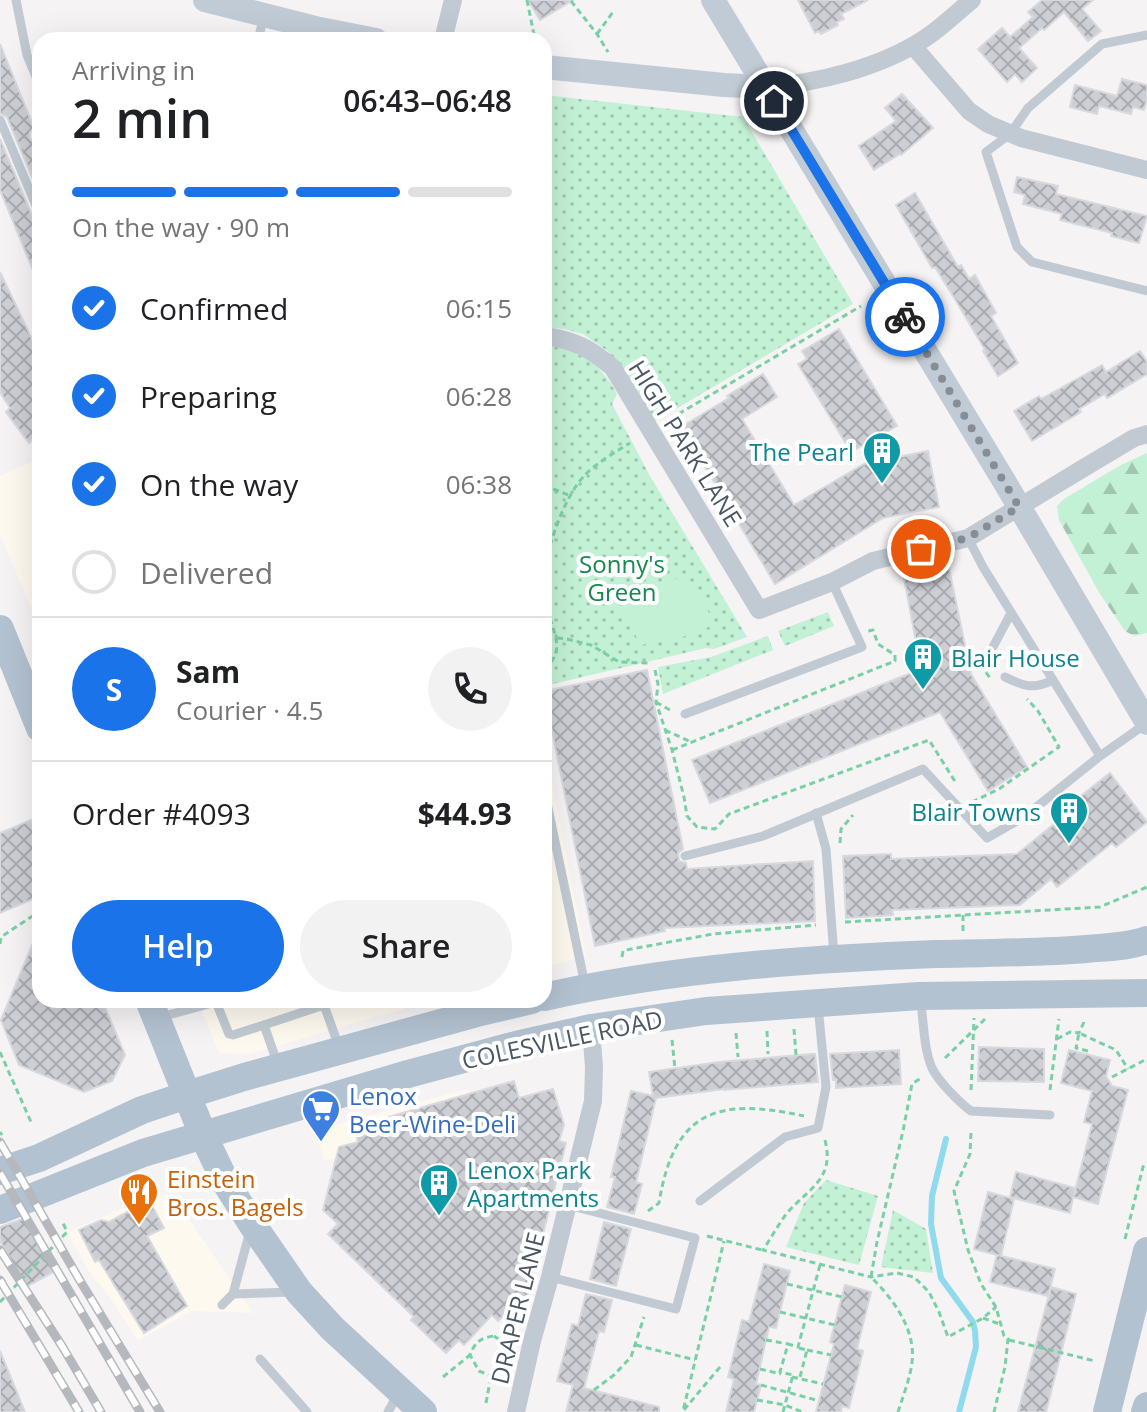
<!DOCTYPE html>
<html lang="en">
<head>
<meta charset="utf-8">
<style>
  :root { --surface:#fff; --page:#f2f2f2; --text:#202124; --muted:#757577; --line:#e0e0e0; --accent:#1a73e8 }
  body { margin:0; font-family:"Open Sans",sans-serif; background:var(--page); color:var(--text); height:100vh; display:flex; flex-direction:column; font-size:30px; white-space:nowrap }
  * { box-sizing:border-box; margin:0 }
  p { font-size:26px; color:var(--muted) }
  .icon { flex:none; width:44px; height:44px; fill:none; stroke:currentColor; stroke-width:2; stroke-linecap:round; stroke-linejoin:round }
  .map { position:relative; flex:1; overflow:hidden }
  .drawer { position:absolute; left:32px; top:32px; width:520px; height:976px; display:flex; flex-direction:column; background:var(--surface); border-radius:24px; box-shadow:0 8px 32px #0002 }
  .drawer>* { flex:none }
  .pin { position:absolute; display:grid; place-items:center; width:68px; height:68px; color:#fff; margin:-34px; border:4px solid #fff; border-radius:50%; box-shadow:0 2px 8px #0007 }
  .courier { position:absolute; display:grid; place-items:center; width:80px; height:80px; margin:-40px; border:6px solid #1a73e8; border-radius:50%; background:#fff; color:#222; box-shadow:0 2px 10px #0007 }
  .summary em { font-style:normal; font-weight:600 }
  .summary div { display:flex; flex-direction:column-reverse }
  .summary { display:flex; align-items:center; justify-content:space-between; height:136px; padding:0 40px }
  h1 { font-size:52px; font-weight:600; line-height:60px }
  .bar { display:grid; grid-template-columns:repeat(4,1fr); gap:12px 8px; align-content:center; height:96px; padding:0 40px }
  .bar i { height:10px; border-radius:6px; background:var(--line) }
  .bar .selected { background:var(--accent) }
  .bar p { grid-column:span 4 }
  .line { display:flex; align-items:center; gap:20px; padding:0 40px; border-top:2px solid var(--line) }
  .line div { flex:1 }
  .round { display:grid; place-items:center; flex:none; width:84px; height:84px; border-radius:42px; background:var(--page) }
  ol { padding:0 40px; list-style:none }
  li { display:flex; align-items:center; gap:24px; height:88px }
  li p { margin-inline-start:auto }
  li .icon { padding:8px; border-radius:50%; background:var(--accent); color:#fff; stroke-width:4 }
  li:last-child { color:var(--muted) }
  li i { width:44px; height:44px; border:4px solid var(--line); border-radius:50% }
  .action { display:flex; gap:16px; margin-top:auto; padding:16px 40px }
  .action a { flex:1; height:92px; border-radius:48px; background:var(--accent); color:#fff; font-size:32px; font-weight:600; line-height:92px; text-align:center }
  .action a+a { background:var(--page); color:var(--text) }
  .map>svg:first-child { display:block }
</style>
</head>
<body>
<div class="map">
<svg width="1147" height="1412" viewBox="0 0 1147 1412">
  <defs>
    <pattern id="grass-dots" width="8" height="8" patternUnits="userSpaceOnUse" patternTransform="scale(2)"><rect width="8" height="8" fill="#c3f1d5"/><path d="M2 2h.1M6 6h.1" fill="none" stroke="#a0c6b0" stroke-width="1.8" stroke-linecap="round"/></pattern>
    <pattern id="forest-firs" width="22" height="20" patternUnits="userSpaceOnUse" patternTransform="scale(2)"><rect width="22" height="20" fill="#c3f1d5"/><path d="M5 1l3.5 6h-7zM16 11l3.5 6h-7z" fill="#a0c6b0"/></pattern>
    <pattern id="building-cross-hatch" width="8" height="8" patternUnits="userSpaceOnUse" patternTransform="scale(2)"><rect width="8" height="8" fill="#cdcfd5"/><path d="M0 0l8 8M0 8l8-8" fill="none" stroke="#a8abb0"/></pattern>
  </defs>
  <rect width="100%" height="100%" fill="#f5f3f3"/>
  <g fill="#fdf9ef">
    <polygon points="40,458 40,629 0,535 0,476"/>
    <polygon points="544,741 586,956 544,968"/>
    <polygon points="197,1000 434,1000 250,1054 219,1053"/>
    <polygon points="468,1089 475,1117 324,1161 315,1130"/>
    <polygon points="156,1194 176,1196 180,1206 253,1313 191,1311 138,1341 111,1299 88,1270 67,1232"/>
  </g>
  <g fill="url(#grass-dots)">
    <polygon points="544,95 743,117 853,304 654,422 609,352 583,334 565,329 544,327"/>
    <path d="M544,345C580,348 600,363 617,394L612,404L650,476L747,637L714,649L706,648L544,686Z"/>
    <polygon points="828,612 834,626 785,646 778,631"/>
    <polygon points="768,636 773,650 663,694 658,667 711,657"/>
    <polygon points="826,1180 878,1196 859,1265 786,1247 804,1203"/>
    <polygon points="893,1210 926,1229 933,1273 881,1267"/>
  </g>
  <polygon fill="url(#forest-firs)" points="1147,453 1147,633 1134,636 1125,631 1100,594 1059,520 1057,506 1064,499 1119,466"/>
  <polygon fill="#c3f1d5" points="685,574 716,624 686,636 641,645 620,607"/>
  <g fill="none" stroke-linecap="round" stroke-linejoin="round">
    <polyline stroke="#90daee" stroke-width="6" points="946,1139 932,1196 931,1224 941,1278 973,1322 975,1331 976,1347 959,1412"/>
  </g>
  <g fill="url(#building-cross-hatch)" stroke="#d7d9de" stroke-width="2">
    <polygon points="528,0 573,0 540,20"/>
    <polygon points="798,0 868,0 841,14 844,19 837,22 838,25 821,34 818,31 815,33"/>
    <polygon points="1042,0 1093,0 1082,9 1101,31 1088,41 1064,12 1044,30 1042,28 1019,48 1037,68 1022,82 1015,74 1007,82 978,49 1002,28 1010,37 1033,17 1028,12"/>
    <polygon points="0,44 34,128 30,132 30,138 34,142 40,142 40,196 7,117 0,113"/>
    <polygon points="1122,79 1147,85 1147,99 1144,110 1133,107 1131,114 1099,106 1097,114 1070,107 1075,85 1117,96"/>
    <polygon points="902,94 933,128 901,155 900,154 874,170 859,146 896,121 885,108"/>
    <polygon points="0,139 33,218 40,222 40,287 0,190"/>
    <polygon points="1017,177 1058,186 1056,194 1147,216 1139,243 1111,236 1112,233 1060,220 1062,214 1023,204 1025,195 1014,192"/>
    <polygon points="915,193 958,267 961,265 969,279 975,275 996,313 991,316 1018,363 998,376 983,351 985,350 956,301 935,267 932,268 896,205"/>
    <polygon points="0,272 40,356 40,434 29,443 6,412 10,408 0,392"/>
    <polygon points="839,329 897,426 851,452 798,364 807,359 802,351"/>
    <polygon points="1140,351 1147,362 1147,374 1107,398 1105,394 1079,409 1081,412 1032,441 1014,411 1039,396 1041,399 1102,365 1106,372"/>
    <polygon points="763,374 777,397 742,419 794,505 864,464 928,451 939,507 883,518 775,584 681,427 729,398 727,396"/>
    <polygon points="949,568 971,674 1027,767 988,791 940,712 710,803 692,760 921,669 904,578"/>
    <polygon points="647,670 683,849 678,853 679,861 686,863 687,869 813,861 815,921 664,928 665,931 595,946 544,691"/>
    <polygon points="1110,773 1147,822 1116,847 1112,843 1057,887 1051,879 1020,905 892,910 893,915 846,918 843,856 891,854 891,859 1017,854 1080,803 1077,799"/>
    <polygon points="31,820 40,844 40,896 0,913 0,833"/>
    <polygon points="40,926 40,1000 102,1000 125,1055 112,1081 84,1092 19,1065 1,1020"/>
    <polygon points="979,1047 1044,1049 1044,1082 978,1081"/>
    <polygon points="899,1050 901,1084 836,1088 836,1080 833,1080 830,1054"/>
    <polygon points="1069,1050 1110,1060 1106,1076 1112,1086 1128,1090 1098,1204 1073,1197 1070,1213 1010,1197 1016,1172 1075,1188 1074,1195 1092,1124 1084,1122 1092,1091 1061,1083"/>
    <polygon points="812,1054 815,1054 818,1082 724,1090 724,1089 656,1098 636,1182 642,1184 634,1214 607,1207 615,1177 611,1177 631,1091 653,1096 649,1072 719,1062"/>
    <polygon points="514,1081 519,1098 553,1089 564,1125 559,1141 566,1143 521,1321 503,1316 498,1321 492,1315 464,1345 459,1340 446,1353 411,1320 414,1317 328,1234 338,1224 323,1210 339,1147 358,1142 354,1127"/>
    <polygon points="988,1192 1014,1199 1001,1256 974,1249"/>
    <polygon points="149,1200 164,1228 147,1236 187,1306 144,1333 99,1260 95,1262 79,1230 101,1220 109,1222"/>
    <polygon points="25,1218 55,1271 26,1287 0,1241 0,1227"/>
    <polygon points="604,1222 631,1229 616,1286 590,1279"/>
    <polygon points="997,1255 1055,1269 1048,1296 990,1282"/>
    <polygon points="764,1264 790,1271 776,1328 769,1327 756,1384 761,1385 754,1412 726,1412 734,1379 728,1377 742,1320 749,1322"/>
    <polygon points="845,1285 871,1292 857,1349 863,1351 849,1408 842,1406 841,1412 816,1412 834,1344 830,1342"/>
    <polygon points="1051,1287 1076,1294 1046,1412 1018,1412"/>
    <polygon points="586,1294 612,1300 604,1332 599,1331 584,1388 659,1407 659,1412 566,1412 573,1385 557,1381 572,1324 578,1326"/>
    <polygon points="0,1351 25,1412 0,1412"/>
  </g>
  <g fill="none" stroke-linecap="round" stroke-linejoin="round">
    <g stroke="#7ad0a6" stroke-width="3" stroke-dasharray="6 4" stroke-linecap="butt">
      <polyline points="527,0 535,40"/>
      <polyline points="571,1 597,34 608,52"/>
      <polyline points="597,34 613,12"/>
      <polyline points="670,419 861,306"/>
      <polyline points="544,485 571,496"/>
      <polyline points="557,638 567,639 591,645 619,662 648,663"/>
      <polyline points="981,654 981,666 991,679"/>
      <path d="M544,669C566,651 554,636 549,613C545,601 544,583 545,570C548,543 566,494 585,475C594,465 618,450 630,443"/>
      <polyline points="655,670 658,684 656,702 672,750 684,797 687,816 697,827 715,829 729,814 929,740 956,783"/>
      <polyline points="656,702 670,710"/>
      <polyline points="665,730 691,742"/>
      <polyline points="672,750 895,661 895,655 878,644 873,630 868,631"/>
      <polyline points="972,802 999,789 1059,747 1038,711 1027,699"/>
      <polyline points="840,843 841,829 853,815"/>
      <polyline points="963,915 963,931"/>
      <polyline points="845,922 1100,907 1147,887"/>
      <polyline points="0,944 1,937 40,911"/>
      <polyline points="622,957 623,951 626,950 713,934 816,925"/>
      <polyline points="794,1029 796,1055"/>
      <polyline points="767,1031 768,1054"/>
      <polyline points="736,1033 738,1057"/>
      <polyline points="1057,1039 1070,1032 1079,1033 1084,1022"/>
      <polyline points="672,1040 675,1069"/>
      <polyline points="1088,1051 1076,1048 1079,1033 1116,1050 1128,1069"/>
      <polyline points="0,1052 31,1122"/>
      <polyline points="945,1058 985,1019"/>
      <polyline points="1112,1077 1147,1059"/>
      <polyline points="971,1090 974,1018"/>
      <polyline points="1050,1090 1059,1019"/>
      <polyline points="0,1132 2,1135"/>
      <polyline points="971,1133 970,1154 954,1191 968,1250 981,1284 996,1307 1004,1336 1008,1339 1005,1367 994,1412"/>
      <path d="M825,1140C835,1179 809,1188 787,1213C778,1225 771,1238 763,1250L871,1277L897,1273L914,1277L929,1292L939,1312L948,1337L983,1318L996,1307"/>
      <path d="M648,1211L659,1203C674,1110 718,1097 804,1116"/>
      <polyline points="707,1236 762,1250"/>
      <polyline points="1125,1239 1144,1163"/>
      <polyline points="787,1284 842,1297"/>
      <polyline points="0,1302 67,1232 63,1223"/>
      <polyline points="780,1312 835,1325"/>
      <polyline points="983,1318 1002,1325"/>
      <path d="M494,1336L507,1345C507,1363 504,1366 491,1376L479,1371L470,1355C475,1342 480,1338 494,1336Z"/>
      <polyline points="766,1340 788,1344"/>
      <polyline points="1009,1340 1095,1361"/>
      <polyline points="636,1345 695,1360"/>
      <polyline points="799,1348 807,1350 800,1377"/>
      <polyline points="807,1350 831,1355"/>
      <polyline points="720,1367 683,1411 724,1241"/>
      <polyline points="760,1369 781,1374"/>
      <polyline points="443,1377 470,1355"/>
      <polyline points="792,1377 823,1384"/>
      <polyline points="761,1385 816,1400"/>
      <polyline points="594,1390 614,1375 631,1357 644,1317"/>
      <polyline points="757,1400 785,1405 802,1412"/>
      <polyline points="486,1403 491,1376"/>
      <polyline points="783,1412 793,1375 780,1372 788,1344 798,1347 820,1265"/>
      <path d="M898,1412C903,1396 910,1379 912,1362C916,1329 893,1299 871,1277L877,1242L903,1131L912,1084L921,1078"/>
    </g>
    <g stroke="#c1cad2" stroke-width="9">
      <polyline points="16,0 27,55 40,86"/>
      <polyline points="1147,35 1102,44 1028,108 1010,134 986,152 1017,247 1032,262 1147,291"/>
      <polyline points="258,40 264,16"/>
      <polyline points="0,120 40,215"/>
      <polyline points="37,135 40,135"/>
      <polyline points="968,538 983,567 1100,756"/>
      <polyline points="993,647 1011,613"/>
      <path d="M1005,677C1023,686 1033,690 1053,680"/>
      <polyline points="685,714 862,647 832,582"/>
      <polyline points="544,789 585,985"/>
      <polyline points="816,813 826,849 834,956"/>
      <polyline points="685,856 763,836 923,769 987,838 1024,817 1100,756 1147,723"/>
      <path d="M920,998C924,1020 923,1047 932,1068C938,1081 960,1103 971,1111L1050,1115"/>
      <polyline points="161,1017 216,1002 229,1034 233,1035 264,1025"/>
      <polyline points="278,1065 264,1025 324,1005 339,1047"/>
      <polyline points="700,1201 785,1137 818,1128 826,1087 818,1006"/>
      <polyline points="550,1277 676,1309 695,1238 568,1205"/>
      <polyline points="233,1294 294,1292"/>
      <polyline points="222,1305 233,1294 250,1231"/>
      <polyline points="260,1359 307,1412"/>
      <polyline points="388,1412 398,1394"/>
    </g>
    <g stroke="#c1cad2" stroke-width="18">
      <polyline points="443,40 453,0"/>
      <polyline points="913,46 969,111 988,124 1021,138 1147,170"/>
      <path d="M765,87C818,83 879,68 924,39C941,28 956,13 972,0"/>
      <path d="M544,336C574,340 590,348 613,368L759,610L832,582L873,561L968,538L1082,469L1134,438L1147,434"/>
      <polyline points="516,1412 532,1341 550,1277 593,1101 594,1067 591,1028"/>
    </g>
    <g stroke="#c1cbd6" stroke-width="24">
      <polyline points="205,0 315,28 376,40"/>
      <polyline points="713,0 1004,481 1147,723"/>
      <polyline points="544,67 724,85 765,87"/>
    </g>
    <g stroke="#b3c2d1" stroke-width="28">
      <polyline points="0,629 40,728"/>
      <path d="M544,997C672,968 805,959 936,954C986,953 1037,953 1087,949C1108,947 1128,947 1147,940"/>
      <polyline points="149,1000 203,1135 226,1183 252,1224 299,1292 332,1328 423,1412"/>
      <polyline points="0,1171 39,1158 142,1110 187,1095 244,1077 477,1013 532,1000"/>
      <polyline points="0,1210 143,1153 408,1074 516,1045 591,1028 706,1011 919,996 1147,993"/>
      <polyline points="1107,1412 1147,1251"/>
      <polyline points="1145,1412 1147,1406"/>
    </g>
    <g stroke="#b5b8bd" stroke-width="9">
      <g id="rail">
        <polyline points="0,1142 79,1279 160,1412"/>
        <polyline points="0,1173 140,1412"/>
        <polyline points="0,1250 62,1346 101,1412"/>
        <polyline points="0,1280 79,1412"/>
      </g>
    </g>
    <use href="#rail" stroke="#fff" stroke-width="6" stroke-dasharray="18" stroke-linecap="butt"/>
  </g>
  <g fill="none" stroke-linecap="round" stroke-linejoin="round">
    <polyline stroke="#868d94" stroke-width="8" stroke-dasharray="0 14.4" points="905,317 1019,507 968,538 921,549"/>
    <polyline stroke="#1a73e8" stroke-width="10" points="774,101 905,317"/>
  </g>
  <defs>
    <g id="building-pin" transform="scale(2)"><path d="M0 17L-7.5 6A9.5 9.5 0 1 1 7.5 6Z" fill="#0f9aa8" stroke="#fff"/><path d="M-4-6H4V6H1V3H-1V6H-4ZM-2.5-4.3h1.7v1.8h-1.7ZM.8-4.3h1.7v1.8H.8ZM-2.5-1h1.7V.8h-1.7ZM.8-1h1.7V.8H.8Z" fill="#fff"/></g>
    <g id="supermarket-pin" transform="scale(2)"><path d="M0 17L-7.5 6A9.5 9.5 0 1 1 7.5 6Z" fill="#3f7fe0" stroke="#fff"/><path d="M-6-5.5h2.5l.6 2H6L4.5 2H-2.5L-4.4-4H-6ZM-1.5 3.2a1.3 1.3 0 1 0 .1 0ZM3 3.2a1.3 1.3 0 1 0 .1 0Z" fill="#fff"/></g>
    <g id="restaurant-pin" transform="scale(2)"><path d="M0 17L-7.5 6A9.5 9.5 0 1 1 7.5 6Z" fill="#e8710a" stroke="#fff"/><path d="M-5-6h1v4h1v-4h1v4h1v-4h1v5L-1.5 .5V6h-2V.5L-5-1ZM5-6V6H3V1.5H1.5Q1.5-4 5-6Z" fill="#fff"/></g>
  </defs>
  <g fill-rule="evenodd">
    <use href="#building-pin" x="882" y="451"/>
    <use href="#building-pin" x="923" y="657"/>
    <use href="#building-pin" x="1069" y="811"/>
    <use href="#supermarket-pin" x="321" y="1109"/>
    <use href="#building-pin" x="439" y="1183"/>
    <use href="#restaurant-pin" x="139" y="1192"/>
  </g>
  <g text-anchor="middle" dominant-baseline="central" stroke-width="8" stroke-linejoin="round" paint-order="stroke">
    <g font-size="24" fill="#4a5661" stroke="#fff">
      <text transform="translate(686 443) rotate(58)">HIGH PARK LANE</text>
      <text transform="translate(562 1039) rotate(-12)">COLESVILLE ROAD</text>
      <text transform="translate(517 1308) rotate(-76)">DRAPER LANE</text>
    </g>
    <g font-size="24" fill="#0d838f" stroke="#fff" text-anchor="end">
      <text x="854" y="451">The Pearl</text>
      <text x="951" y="657" text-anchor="start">Blair House</text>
      <text x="1041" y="811">Blair Towns</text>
      <text x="467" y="1169" text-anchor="start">Lenox Park<tspan x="467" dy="28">Apartments</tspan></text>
    </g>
    <g font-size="24" fill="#17864f" stroke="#fff">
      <text x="622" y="563">Sonny's<tspan x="622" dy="28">Green</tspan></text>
    </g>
    <g font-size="24" fill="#366cbe" stroke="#fff" text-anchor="start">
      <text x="349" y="1095">Lenox<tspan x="349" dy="28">Beer-Wine-Deli</tspan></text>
    </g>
    <g font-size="24" fill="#c56008" stroke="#fff" text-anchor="start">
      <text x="167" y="1178">Einstein<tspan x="167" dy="28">Bros. Bagels</tspan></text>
    </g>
  </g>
</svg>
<div class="pin" style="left:921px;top:549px;background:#ea580c"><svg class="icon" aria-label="bag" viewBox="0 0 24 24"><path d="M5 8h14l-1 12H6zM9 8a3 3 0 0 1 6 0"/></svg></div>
<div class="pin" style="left:774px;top:101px;background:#1f2937"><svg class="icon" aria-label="home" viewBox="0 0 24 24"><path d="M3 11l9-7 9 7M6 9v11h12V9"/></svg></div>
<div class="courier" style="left:905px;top:317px"><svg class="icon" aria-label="bike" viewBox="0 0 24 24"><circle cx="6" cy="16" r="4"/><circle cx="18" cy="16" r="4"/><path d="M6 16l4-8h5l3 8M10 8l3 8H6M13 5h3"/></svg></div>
<section class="drawer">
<div class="summary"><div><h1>2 min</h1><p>Arriving in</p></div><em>06:43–06:48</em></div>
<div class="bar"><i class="selected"></i><i class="selected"></i><i class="selected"></i><i></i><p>On the way · 90 m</p></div>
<ol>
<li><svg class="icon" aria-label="check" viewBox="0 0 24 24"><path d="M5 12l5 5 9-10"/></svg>Confirmed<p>06:15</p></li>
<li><svg class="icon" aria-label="check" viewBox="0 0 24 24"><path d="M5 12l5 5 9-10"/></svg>Preparing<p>06:28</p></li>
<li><svg class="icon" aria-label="check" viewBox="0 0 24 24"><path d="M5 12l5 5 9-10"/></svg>On the way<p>06:38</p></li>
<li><i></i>Delivered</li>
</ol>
<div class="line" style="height:144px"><b class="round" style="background:var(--accent);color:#fff">S</b><div><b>Sam</b><p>Courier · 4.5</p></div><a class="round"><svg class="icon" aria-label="phone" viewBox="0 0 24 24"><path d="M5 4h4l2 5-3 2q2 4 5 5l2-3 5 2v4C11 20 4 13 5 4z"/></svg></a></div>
<div class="line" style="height:104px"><div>Order #4093</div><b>$44.93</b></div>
<div class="action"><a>Help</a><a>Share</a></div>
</section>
</div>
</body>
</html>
